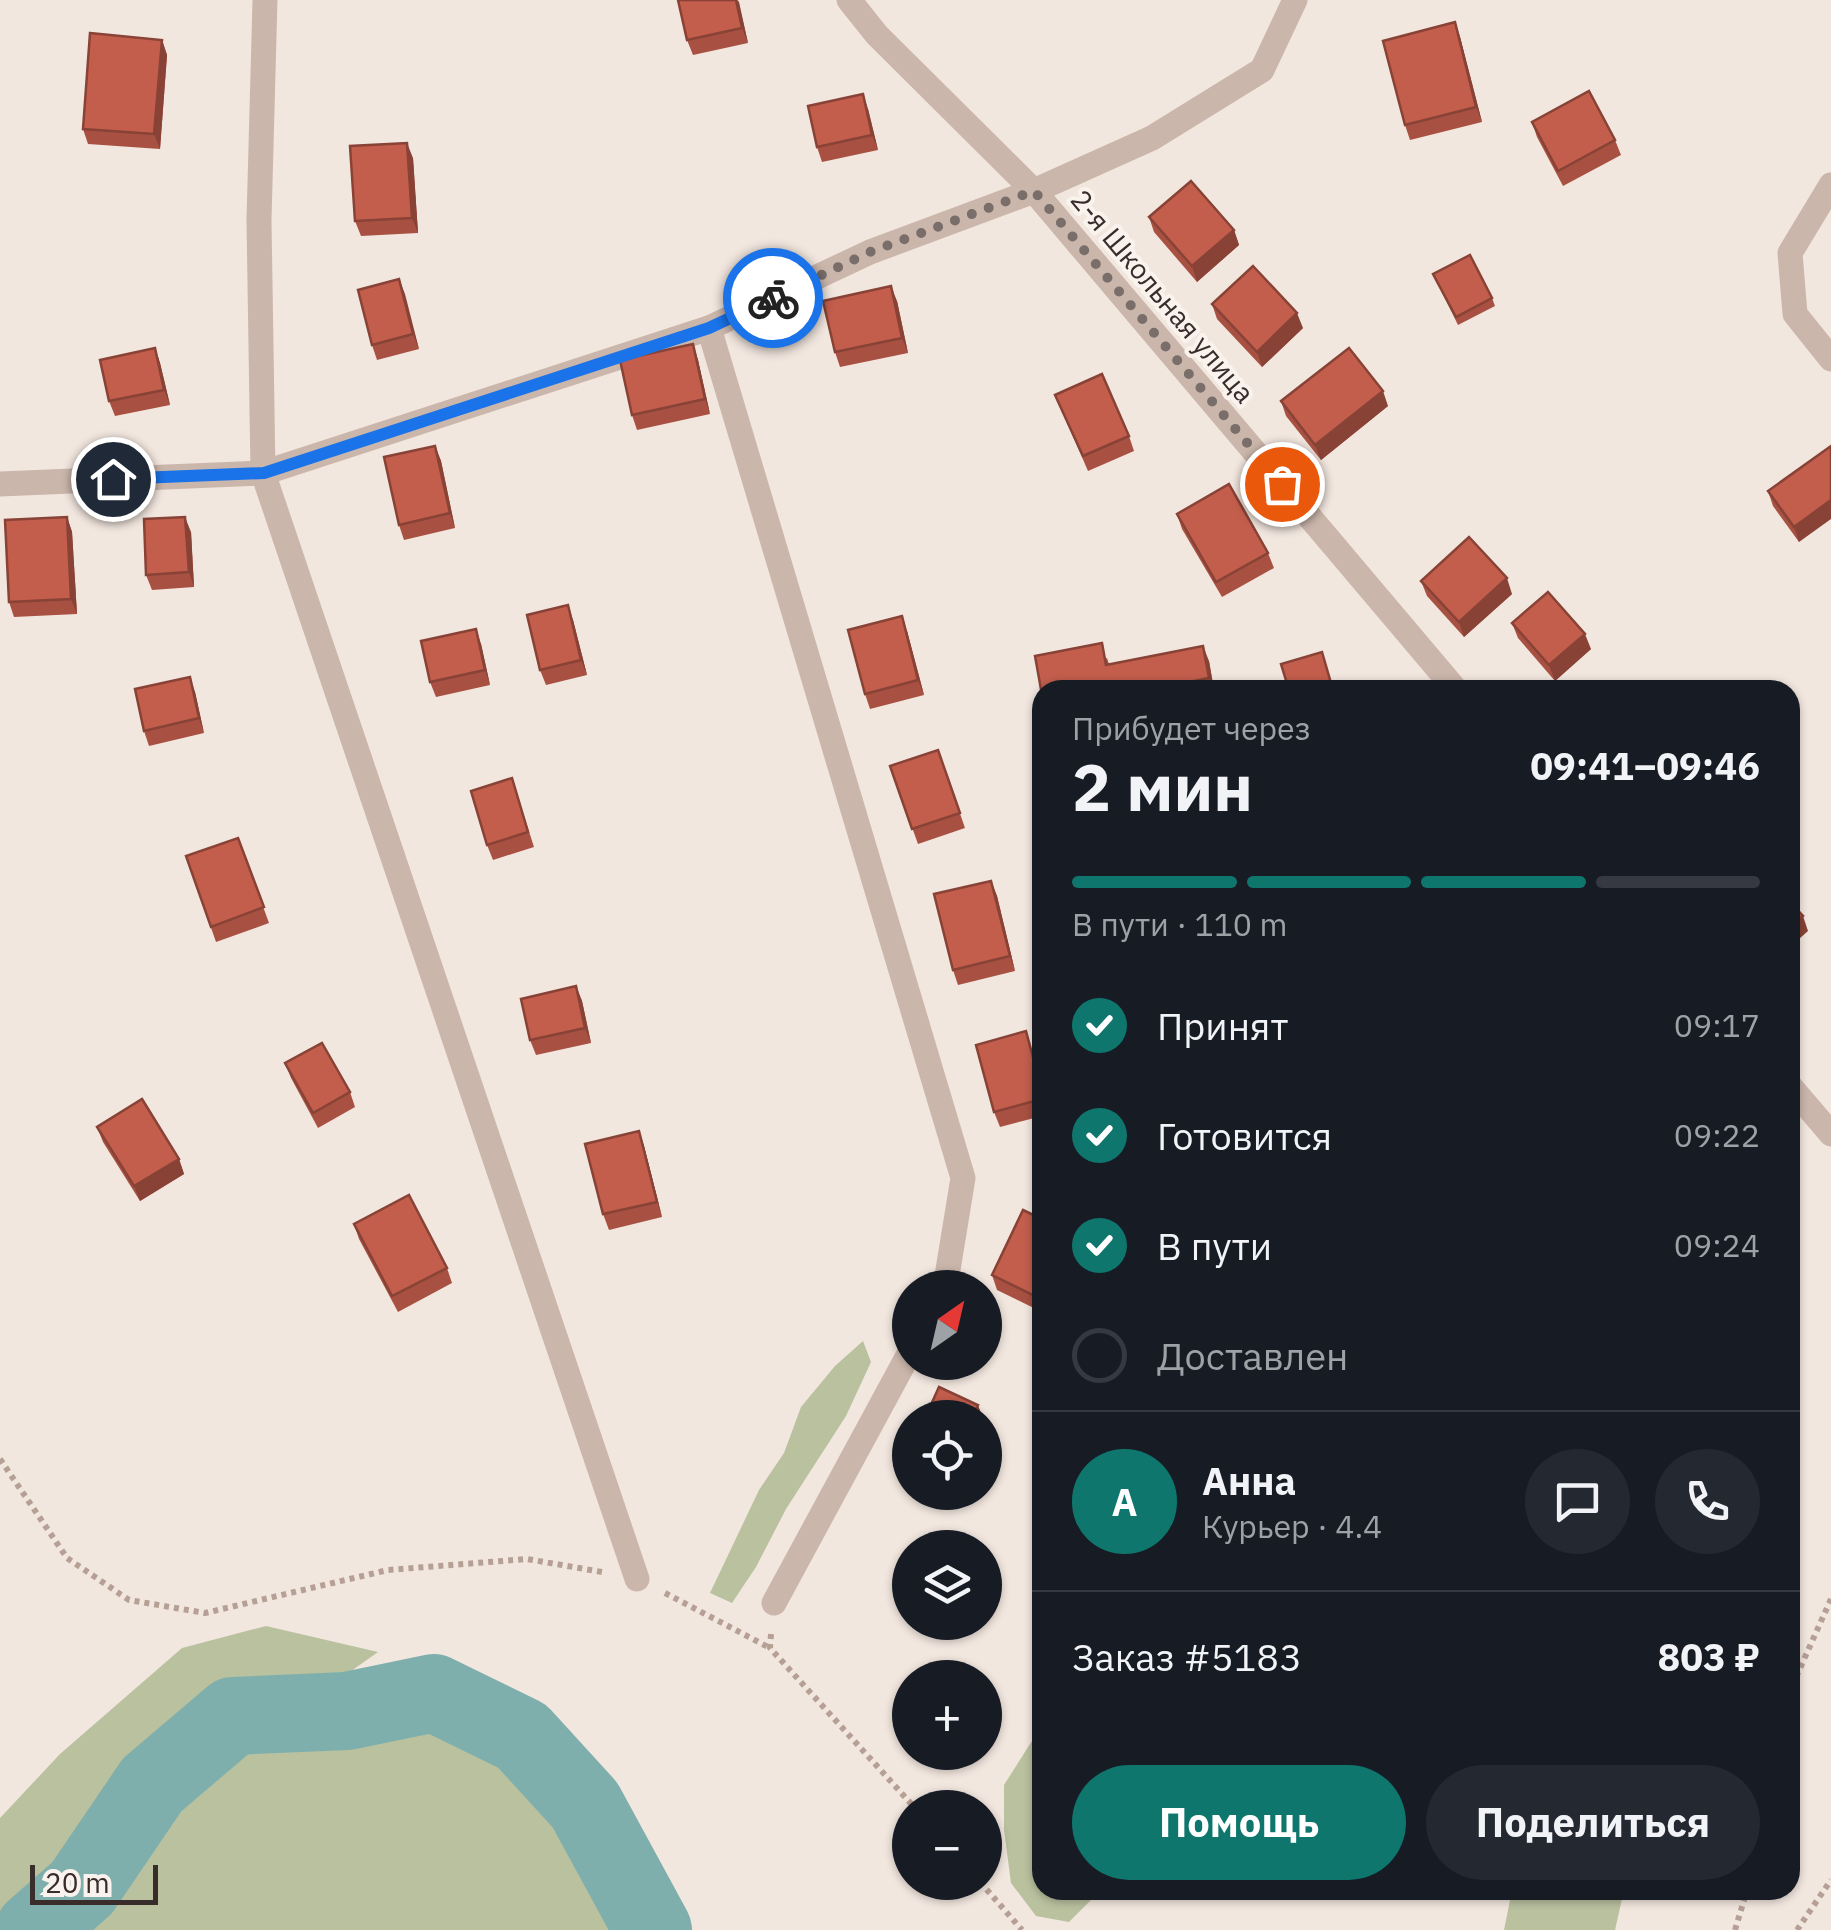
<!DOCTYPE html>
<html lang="ru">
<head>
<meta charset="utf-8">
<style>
  :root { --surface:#171b24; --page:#242831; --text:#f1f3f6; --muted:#9ea1a6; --line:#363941; --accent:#0f766e }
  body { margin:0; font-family:"IBM Plex Sans",sans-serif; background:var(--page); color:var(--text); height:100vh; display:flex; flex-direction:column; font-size:38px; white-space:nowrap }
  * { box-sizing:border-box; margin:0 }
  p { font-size:32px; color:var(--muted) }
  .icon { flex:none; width:55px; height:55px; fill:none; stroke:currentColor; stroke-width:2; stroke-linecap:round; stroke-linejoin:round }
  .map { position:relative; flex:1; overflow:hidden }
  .side { position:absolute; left:1032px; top:680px; width:768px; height:1220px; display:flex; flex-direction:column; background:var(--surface); border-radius:30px; box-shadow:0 2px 8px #0004 }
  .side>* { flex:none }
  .needle { width:65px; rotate:34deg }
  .controls { position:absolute; left:892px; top:1270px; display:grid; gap:20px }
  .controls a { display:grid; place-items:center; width:110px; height:110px; border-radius:50%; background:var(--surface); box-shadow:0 2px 8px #0004; font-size:50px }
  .scale { position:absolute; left:30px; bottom:25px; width:128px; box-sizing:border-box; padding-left:10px; border:5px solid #382d2a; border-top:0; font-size:28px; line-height:35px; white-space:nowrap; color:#382d2a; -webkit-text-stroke:8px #faf2ec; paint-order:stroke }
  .pin { position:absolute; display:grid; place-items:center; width:85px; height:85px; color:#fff; margin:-42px; border:5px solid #fff; border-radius:50%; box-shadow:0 2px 10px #0007 }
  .courier { position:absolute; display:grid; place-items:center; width:100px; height:100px; margin:-50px; border:8px solid #1a73e8; border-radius:50%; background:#fff; color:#222; box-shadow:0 2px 12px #0007 }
  .overview em { font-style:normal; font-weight:700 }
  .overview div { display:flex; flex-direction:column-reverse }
  .overview { display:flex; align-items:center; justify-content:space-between; height:170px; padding:0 40px }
  h1 { font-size:65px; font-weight:700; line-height:75px }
  .bar { display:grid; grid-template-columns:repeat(4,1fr); gap:15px 10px; align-content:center; height:120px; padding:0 40px }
  .bar i { height:12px; border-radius:8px; background:var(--line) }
  .bar .current { background:var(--accent) }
  .bar p { grid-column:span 4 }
  .line { display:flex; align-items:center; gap:25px; padding:0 40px; border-top:2px solid var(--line) }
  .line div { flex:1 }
  .round { display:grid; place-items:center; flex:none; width:105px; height:105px; border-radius:52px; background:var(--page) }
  ol { padding:0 40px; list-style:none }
  li { display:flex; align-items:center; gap:30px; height:110px }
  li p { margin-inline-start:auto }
  li .icon { padding:10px; border-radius:50%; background:var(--accent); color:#fff; stroke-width:4 }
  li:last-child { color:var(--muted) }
  li i { width:55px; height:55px; border:5px solid var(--line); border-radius:50% }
  .action { display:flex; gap:20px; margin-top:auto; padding:20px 40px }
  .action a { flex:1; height:115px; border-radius:60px; background:var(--accent); color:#fff; font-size:40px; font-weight:700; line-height:115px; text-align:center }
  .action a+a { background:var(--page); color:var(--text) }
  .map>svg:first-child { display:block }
</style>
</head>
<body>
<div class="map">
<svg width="1831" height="1930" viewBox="0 0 1831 1930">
  <rect width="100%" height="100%" fill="#f2e7df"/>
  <g fill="#b9c19f">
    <polygon points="863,1341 871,1362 846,1416 786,1509 756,1567 732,1603 710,1593 759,1490 784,1453 801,1407 835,1366"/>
    <polygon points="266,1626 378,1652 330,1686 212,1697 127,1772 53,1863 0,1914 0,1818 60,1754 182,1648"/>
    <polygon points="434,1693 522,1736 585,1805 653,1930 34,1930 82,1888 152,1785 233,1716 347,1711"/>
    <polygon points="1042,1730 1042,1890 1101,1890 1069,1922 1036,1916 1011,1883 1004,1830 1004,1785 1037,1733"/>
    <polygon points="1512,1890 1624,1890 1615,1930 1504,1930"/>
  </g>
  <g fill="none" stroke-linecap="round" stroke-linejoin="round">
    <polyline stroke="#7fafac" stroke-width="78" points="34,1930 82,1888 152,1785 233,1716 347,1711 434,1693 522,1736 585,1805 653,1930"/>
    <g stroke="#b6a095" stroke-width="6" stroke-dasharray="5 5" stroke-linecap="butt">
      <polyline points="0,1459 67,1558 129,1600 205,1613 388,1570 527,1559 602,1572"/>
      <polyline points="665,1593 770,1648"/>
      <polyline points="771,1634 770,1648 915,1808"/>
      <polyline points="1790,1706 1797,1675 1831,1599"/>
      <polyline points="980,1882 1022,1930"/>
      <polyline points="1735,1930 1747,1890"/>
      <polyline points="1797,1930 1831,1880"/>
    </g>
    <polyline stroke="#cbb6ab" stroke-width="25" points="1831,185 1790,253 1795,314 1831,359"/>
    <g stroke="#cbb6ab" stroke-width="25">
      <polyline points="265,0 259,220 263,473 637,1579"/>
      <polyline points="849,0 877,35 1034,191 1456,690"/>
      <polyline points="709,328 963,1178 945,1288"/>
      <polyline points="0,484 263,473 709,328 870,252 1034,191 1152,138 1262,70 1295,0"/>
      <polyline points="1790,1086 1831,1134"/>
      <polyline points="774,1603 910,1352"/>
    </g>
  </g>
  <g fill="#a85142">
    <polygon points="738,0 748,43 693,55 687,40"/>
    <polygon points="1455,22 1460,37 1482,122 1410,140 1405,125"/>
    <polygon points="162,40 167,55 160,149 88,144 83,129"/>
    <polygon points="868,109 878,150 822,162 817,147"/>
    <polygon points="1532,122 1615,140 1621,155 1563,186 1537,137"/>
    <polygon points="413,158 418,233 361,236 355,221"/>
    <polygon points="1149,217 1234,230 1239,245 1197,282 1154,232"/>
    <polygon points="1433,274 1492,298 1495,306 1458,325"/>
    <polygon points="399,279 419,349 377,360 372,345"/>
    <polygon points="897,301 908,353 840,367 835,352"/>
    <polygon points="1212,304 1303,328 1262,367 1217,319"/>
    <polygon points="693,344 698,360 710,414 637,430 632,415"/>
    <polygon points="155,348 160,363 170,405 115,416 109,401"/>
    <polygon points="1055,395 1129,436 1134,451 1088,471"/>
    <polygon points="1281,401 1388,406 1321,460 1286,416"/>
    <polygon points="435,446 441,461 455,528 404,540 399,525"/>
    <polygon points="1831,446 1799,542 1773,506 1768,491"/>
    <polygon points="1177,514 1268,553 1274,568 1222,597 1182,529"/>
    <polygon points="67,517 72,532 77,614 14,617 9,602"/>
    <polygon points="191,532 194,587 152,590 146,575"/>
    <polygon points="1421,581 1512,594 1464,637 1427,596"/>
    <polygon points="573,620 587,675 546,685 540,670"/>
    <polygon points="1512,623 1591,649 1555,681 1518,638"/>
    <polygon points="907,631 924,695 870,709 865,694"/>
    <polygon points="481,644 490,685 436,697 430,682"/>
    <polygon points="1107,658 1109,664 1209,661 1214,690 1042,690"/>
    <polygon points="195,692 204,733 149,746 144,731"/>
    <polygon points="938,750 965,828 918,844 890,766"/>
    <polygon points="517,794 534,847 493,860 487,845"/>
    <polygon points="238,838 269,923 216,942 186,856"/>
    <polygon points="991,881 997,896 1015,971 958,985 953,970"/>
    <polygon points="576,986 582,1001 591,1043 536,1055 530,1040"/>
    <polygon points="1026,1031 1042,1085 1042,1116 1000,1127 994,1112"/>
    <polygon points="285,1063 350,1092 355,1107 318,1128 291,1078"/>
    <polygon points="97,1127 179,1159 184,1174 140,1201 103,1142"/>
    <polygon points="639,1131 644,1146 662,1217 609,1230 603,1214"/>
    <polygon points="1042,1219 1042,1312 997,1290 992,1275"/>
    <polygon points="354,1224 447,1268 452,1283 398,1312 359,1239"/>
  </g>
  <g fill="#884236">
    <polygon points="736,0 739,2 748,43 742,28"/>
    <polygon points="1455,22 1460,37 1482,122 1476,107"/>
    <polygon points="162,40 167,55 160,149 154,134"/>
    <polygon points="863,94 868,109 878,150 872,135"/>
    <polygon points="407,143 413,158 418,233 412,218"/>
    <polygon points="1234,230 1239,245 1197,282 1192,266"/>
    <polygon points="399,279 405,294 419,349 413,334"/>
    <polygon points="891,286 897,301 908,353 902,338"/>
    <polygon points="1297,313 1303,328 1262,367 1257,352"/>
    <polygon points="693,344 698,360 710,414 705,399"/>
    <polygon points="155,348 160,363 170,405 164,390"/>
    <polygon points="1383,391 1388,406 1321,460 1315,445"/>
    <polygon points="435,446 441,461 455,528 450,513"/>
    <polygon points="1831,500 1831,519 1799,542 1794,527"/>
    <polygon points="67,517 72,532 77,614 71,599"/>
    <polygon points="185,517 191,532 194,587 189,572"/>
    <polygon points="1507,578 1512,594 1464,637 1459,622"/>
    <polygon points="568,605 573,620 587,675 581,660"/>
    <polygon points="902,616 907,631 924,695 918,680"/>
    <polygon points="476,629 481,644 490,685 485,670"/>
    <polygon points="1585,634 1591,649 1555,681 1549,665"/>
    <polygon points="1203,646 1209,661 1214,690 1209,678"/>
    <polygon points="190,677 195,692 204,733 199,718"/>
    <polygon points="991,881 997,896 1015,971 1010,956"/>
    <polygon points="1803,916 1808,931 1790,947 1790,927"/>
    <polygon points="576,986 582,1001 591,1043 585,1028"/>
    <polygon points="639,1131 644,1146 662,1217 657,1202"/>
    <polygon points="179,1159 184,1174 140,1201 134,1186"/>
    <polygon points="978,1405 983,1418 972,1418"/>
  </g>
  <g fill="#c35e4d" stroke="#884236" stroke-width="2.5">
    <polygon points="678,0 736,0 742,28 687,40"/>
    <polygon points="1455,22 1476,107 1405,125 1383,41"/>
    <polygon points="90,33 162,40 154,134 83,129"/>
    <polygon points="1589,91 1615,140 1558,171 1532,122"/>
    <polygon points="863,94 872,135 817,147 808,106"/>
    <polygon points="407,143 412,218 355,221 350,146"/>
    <polygon points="1191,181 1234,230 1192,266 1149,217"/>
    <polygon points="1470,255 1492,298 1456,317 1433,274"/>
    <polygon points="1253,266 1297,313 1257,352 1212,304"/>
    <polygon points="399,279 413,334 372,345 358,290"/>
    <polygon points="891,286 902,338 835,352 823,301"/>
    <polygon points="693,344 705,399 632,415 620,360"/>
    <polygon points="155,348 164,390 109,401 100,360"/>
    <polygon points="1349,348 1383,391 1315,445 1281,401"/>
    <polygon points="1102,374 1129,436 1083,456 1055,395"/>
    <polygon points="435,446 450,513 399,525 384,457"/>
    <polygon points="1831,446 1831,500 1794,527 1768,491"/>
    <polygon points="1229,484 1268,553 1216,582 1177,514"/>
    <polygon points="67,517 71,599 9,602 5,520"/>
    <polygon points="185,517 189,572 146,575 144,519"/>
    <polygon points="1469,537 1507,578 1459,622 1421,581"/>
    <polygon points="1548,592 1585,634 1549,665 1512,623"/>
    <polygon points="568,605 581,660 540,670 527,615"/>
    <polygon points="902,616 918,680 865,694 848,630"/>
    <polygon points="476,629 485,670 430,682 421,641"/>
    <polygon points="1102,643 1106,665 1203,646 1209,678 1149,690 1042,690 1042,695 1035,656"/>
    <polygon points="1322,652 1333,690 1289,690 1281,664"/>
    <polygon points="190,677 199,718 144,731 135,689"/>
    <polygon points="938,750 960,813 912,829 890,766"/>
    <polygon points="512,778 528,832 487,845 471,791"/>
    <polygon points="238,838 264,907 211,927 186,856"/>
    <polygon points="991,881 1010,956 953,970 934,894"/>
    <polygon points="1790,902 1803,916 1790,927"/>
    <polygon points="576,986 585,1028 530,1040 521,999"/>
    <polygon points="1026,1031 1042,1091 1042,1099 994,1112 976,1045"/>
    <polygon points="322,1043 350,1092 313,1113 285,1063"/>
    <polygon points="142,1099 179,1159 134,1186 97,1127"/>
    <polygon points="639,1131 657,1202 603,1214 585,1144"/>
    <polygon points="409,1195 447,1268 392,1296 354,1224"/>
    <polygon points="1023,1210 1042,1219 1042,1296 1041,1299 992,1275"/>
    <polygon points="939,1387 978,1405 972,1418 925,1418"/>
  </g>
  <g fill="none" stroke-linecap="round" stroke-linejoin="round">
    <polyline stroke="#796e69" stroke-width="10" stroke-dasharray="0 18" points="773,298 870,252 1034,191 1282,484"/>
    <polyline stroke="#1a73e8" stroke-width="12" points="113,479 264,473 709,328 773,298"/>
  </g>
  <g text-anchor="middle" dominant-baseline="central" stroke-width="8" stroke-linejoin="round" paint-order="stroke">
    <g font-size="28" fill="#382d2a" stroke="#faf2ec">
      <text transform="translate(1163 296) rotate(50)">2-я Школьная улица</text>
    </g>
  </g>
</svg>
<div class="controls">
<a><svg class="needle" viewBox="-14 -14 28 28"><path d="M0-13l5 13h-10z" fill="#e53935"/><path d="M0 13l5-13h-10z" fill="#9ea1a6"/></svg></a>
<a><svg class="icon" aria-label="locate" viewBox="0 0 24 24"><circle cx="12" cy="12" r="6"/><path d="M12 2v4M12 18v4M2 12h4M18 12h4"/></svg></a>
<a><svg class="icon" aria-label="layers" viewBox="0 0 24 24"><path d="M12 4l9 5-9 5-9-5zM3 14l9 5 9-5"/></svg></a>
<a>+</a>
<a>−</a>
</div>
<div class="scale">20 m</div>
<div class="pin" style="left:1282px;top:484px;background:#ea580c"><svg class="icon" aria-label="bag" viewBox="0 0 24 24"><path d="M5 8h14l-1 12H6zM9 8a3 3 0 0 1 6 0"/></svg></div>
<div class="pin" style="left:113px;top:479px;background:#1f2937"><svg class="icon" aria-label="home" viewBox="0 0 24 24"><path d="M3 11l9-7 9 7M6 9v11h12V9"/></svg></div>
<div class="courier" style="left:773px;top:298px"><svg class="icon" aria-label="bike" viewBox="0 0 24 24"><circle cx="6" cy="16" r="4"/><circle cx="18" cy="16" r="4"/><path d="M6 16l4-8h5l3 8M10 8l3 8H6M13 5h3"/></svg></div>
<section class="side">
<div class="overview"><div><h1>2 мин</h1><p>Прибудет через</p></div><em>09:41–09:46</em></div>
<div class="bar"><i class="current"></i><i class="current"></i><i class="current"></i><i></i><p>В пути · 110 m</p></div>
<ol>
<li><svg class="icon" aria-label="check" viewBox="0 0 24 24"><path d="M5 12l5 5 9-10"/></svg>Принят<p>09:17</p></li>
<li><svg class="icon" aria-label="check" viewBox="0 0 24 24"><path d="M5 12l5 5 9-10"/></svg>Готовится<p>09:22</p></li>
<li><svg class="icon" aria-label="check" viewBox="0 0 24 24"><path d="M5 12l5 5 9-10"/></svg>В пути<p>09:24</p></li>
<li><i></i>Доставлен</li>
</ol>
<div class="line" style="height:180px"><b class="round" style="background:var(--accent);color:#fff">А</b><div><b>Анна</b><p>Курьер · 4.4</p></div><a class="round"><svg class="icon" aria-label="chat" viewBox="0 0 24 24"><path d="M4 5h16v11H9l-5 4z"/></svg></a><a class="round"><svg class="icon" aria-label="phone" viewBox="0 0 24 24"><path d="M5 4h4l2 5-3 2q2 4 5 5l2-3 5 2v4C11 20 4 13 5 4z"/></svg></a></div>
<div class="line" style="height:130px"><div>Заказ #5183</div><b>803 ₽</b></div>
<div class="action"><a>Помощь</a><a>Поделиться</a></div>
</section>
</div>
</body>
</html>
